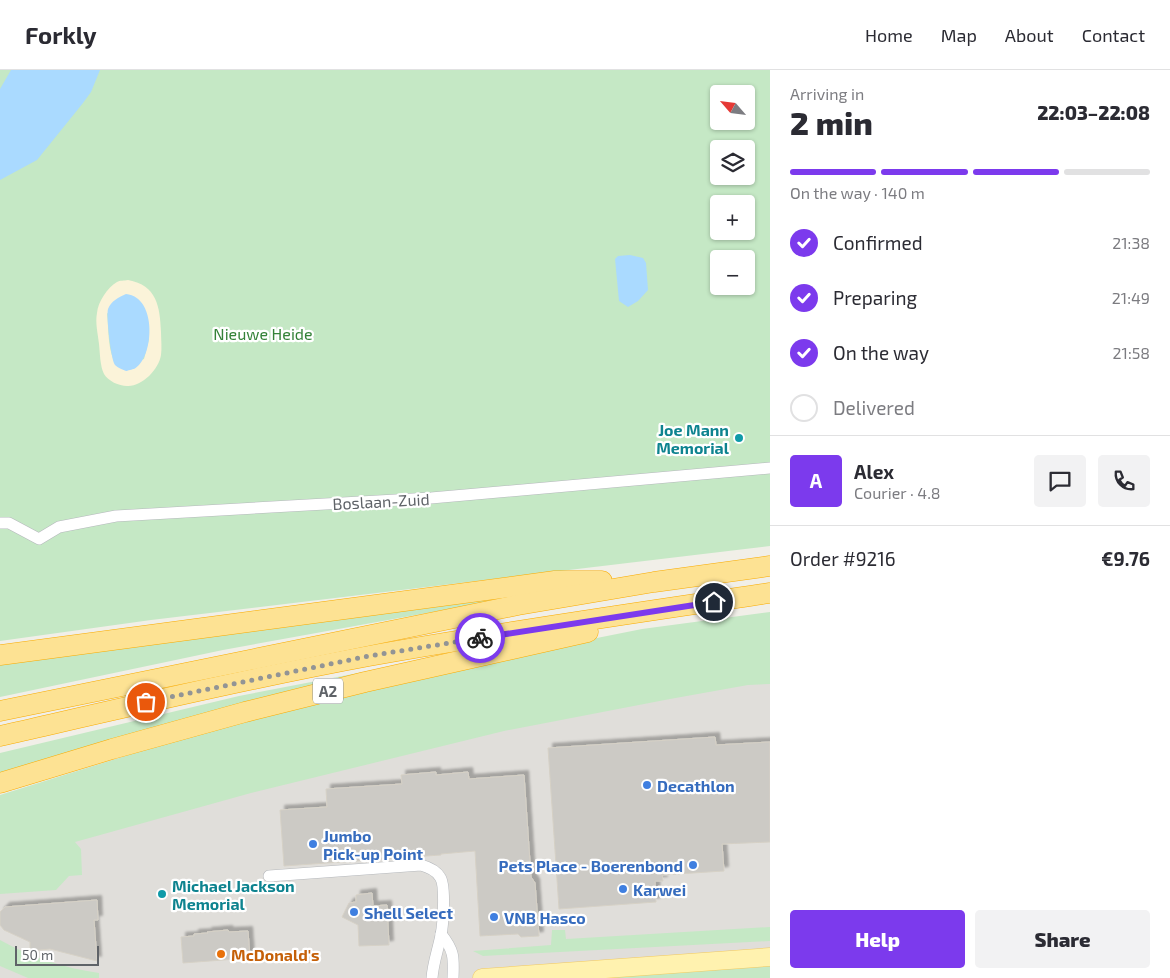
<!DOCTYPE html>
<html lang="en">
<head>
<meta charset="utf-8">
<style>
  :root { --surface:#fff; --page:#f2f2f3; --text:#2b2b33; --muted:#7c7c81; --line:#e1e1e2; --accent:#7c3aed }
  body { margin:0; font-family:"Exo 2",sans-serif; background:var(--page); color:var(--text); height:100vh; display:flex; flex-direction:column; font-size:19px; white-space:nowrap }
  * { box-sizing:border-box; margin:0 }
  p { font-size:16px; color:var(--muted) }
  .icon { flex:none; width:28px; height:28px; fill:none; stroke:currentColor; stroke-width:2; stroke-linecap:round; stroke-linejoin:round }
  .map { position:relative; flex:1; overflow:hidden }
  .details { display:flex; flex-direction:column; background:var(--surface); width:400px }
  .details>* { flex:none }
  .needle { width:32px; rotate:298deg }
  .controls { position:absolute; left:710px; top:15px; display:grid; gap:10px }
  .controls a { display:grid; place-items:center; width:45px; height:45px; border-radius:5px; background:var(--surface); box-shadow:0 1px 4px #0004; font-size:25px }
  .scale { position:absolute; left:15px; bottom:12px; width:84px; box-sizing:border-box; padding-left:5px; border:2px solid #5f6368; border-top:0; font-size:14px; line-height:18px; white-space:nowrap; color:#5f6368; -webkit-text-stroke:4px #fff; paint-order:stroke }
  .pin { position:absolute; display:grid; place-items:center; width:42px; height:42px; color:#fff; margin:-21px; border:2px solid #fff; border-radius:50%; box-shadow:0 1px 5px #0007 }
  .courier { position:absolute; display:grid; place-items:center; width:50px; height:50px; margin:-25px; border:4px solid #7c3aed; border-radius:50%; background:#fff; color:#222; box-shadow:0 1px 6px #0007 }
  .overview em { font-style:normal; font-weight:800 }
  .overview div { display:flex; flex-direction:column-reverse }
  .overview { display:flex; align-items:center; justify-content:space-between; height:85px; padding:0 20px }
  h1 { font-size:32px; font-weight:800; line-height:38px }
  .bar { display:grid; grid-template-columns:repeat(4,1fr); gap:8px 5px; align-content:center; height:60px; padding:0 20px }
  .bar i { height:6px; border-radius:4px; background:var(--line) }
  .bar .selected { background:var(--accent) }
  .bar p { grid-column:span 4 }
  .line { display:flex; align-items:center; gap:12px; padding:0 20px; border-top:1px solid var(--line) }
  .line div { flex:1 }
  .round { display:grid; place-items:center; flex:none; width:52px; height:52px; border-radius:5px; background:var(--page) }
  ol { padding:0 20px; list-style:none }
  li { display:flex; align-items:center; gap:15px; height:55px }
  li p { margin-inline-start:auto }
  li .icon { padding:5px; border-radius:50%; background:var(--accent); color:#fff; stroke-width:4 }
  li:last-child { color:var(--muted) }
  li i { width:28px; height:28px; border:2px solid var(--line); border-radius:50% }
  .primary-button { display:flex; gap:10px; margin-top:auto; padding:10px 20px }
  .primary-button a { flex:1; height:58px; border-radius:5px; background:var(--accent); color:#fff; font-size:20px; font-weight:800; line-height:58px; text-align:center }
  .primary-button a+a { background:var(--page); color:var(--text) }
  header { display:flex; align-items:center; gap:30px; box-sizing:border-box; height:70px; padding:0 25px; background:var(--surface); border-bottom:1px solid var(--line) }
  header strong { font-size:24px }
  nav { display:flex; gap:28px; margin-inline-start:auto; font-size:18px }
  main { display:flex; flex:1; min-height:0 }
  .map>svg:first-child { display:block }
</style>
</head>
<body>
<header>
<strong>Forkly</strong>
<nav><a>Home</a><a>Map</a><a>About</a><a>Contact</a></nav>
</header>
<main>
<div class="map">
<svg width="770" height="908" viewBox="0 0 770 908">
  <defs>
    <filter id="shadow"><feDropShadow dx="4.5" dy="-4.5" stdDeviation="1" flood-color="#0004"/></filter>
  </defs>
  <rect width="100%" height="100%" fill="#f1efe8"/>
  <polygon fill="#e0deda" points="770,576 770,908 0,908 0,753"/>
  <g fill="#c5e8c5" fill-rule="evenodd">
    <path d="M0,0H770V476L151,550L0,571ZM719,24H746V51H719ZM719,79H746V106H719ZM719,134H746V161H719ZM719,189H746V216H719Z"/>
    <polygon points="592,513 223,580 0,627 0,593"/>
    <polygon points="770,542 770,614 748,615 670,629 504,661 251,723 75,772 81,779 82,805 69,806 56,820 0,824 0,725 257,645 456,596 642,559"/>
    <polygon points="504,575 0,709 0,683 239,626"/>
    <polygon points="770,857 770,871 483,886 473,881 551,875 552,860 565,860 566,869"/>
    <path d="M0,870C30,887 64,898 99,903V908H28L0,896Z"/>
    <polygon points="770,892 770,908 579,908"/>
  </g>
  <path fill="#fbf3d9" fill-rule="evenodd" d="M128,210C157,215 160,237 161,262C161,269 162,278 161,285C159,299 142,317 127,316C119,316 108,311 104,304C100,296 100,283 99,274C98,264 95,253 97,243C98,232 107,218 117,212C120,210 124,211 128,210ZM107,243L149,269L144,289L120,298C107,288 109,259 107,243Z"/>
  <g fill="#aadaff">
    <polygon points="11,0 100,0 91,22 83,33 37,90 0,110 0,19"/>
    <polygon points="630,185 643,188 646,193 648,220 638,231 628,237 619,231 615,189 618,186"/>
    <path d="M126,224C158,227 154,289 134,299C133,299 127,301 126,301C122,299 118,298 115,295C111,290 106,245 108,239C111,231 119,227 126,224Z"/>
  </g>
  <g fill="#cccac5" stroke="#d6d1c6" filter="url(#shadow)">
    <polygon points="715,667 716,675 770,672 770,772 722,774 724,801 662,805 663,811 655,811 656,832 559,839 548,678"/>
    <polygon points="436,702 436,705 468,702 469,709 524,705 531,807 535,813 539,866 521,867 518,864 480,866 475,781 441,784 441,785 284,796 280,740 327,737 326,719 402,714 401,705"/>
    <polygon points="372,823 373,836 387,835 389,875 359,876 358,855 342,847 349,833 356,832 356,825"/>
    <polygon points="97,830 98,850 94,850 97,891 50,879 30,881 30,872 4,860 0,855 0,842 5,837"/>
    <polygon points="228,860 229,862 248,861 250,888 183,893 181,867 194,866 194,864 208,863 207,862"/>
  </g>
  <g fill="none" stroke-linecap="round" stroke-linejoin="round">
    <g stroke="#b5b8bc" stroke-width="12">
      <g id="minor">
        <polyline points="0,453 9,453 39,469 59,457 116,446 431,428 770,398"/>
        <path d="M269,806L421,795C428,797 436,800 440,807C446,815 443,855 441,865C438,880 433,893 432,908"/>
        <path d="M441,864C454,880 454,887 453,908"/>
      </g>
    </g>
    <g stroke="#f2c960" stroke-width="19">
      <polyline id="primary" points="482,908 770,887"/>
    </g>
    <g stroke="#f9ab00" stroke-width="21">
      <g id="motorway">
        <polyline points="0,585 555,511 602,511"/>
        <polyline points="0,641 518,535 654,512 770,496"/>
        <path d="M0,666C123,638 246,609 369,586C502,562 636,543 770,523"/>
        <polyline points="0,713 112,679 245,642 365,612 588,562"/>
      </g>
    </g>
    <use href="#minor" stroke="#fff" stroke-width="11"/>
    <use href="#primary" stroke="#fff2af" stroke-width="18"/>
    <use href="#motorway" stroke="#fde293" stroke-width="20"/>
  </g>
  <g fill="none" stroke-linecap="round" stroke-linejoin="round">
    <polyline stroke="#929495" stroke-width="5" stroke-dasharray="0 9" points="146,632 369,586 480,568"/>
    <polyline stroke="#7c3aed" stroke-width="6" points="480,568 714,532"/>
  </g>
  <g fill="#0f9aa8" stroke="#fff" stroke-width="2">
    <circle cx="739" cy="368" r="5"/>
    <circle cx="162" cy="824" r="5"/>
  </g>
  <g fill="#3f7fe0" stroke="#fff" stroke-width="2">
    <circle cx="647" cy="715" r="5"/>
    <circle cx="313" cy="774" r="5"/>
    <circle cx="693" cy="795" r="5"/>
    <circle cx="623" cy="819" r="5"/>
    <circle cx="354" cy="842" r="5"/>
    <circle cx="494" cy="847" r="5"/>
  </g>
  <circle fill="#e8710a" stroke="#fff" stroke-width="2" cx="221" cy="884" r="5"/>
  <g text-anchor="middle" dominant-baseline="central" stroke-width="4.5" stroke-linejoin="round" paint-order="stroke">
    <rect fill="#fff" stroke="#8f9295" stroke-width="1" x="313" y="608.5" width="30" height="25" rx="4"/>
    <g font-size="15" font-weight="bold" fill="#5f6368">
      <text x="328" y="621">A2</text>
    </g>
    <g font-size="16" fill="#348238" stroke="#fff">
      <text x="263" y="263">Nieuwe Heide</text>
    </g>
    <g font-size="16" font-weight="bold" fill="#0d838f" stroke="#fff" text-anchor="end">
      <text x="729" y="359">Joe Mann<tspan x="729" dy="18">Memorial</tspan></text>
      <text x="172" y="815" text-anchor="start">Michael Jackson<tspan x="172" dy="18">Memorial</tspan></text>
    </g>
    <g font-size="16" fill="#5f6368" stroke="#fff">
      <text transform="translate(381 431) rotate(-3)">Boslaan-Zuid</text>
    </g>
    <g font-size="16" font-weight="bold" fill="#366cbe" stroke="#fff" text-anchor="start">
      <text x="657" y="715">Decathlon</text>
      <text x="323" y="765">Jumbo<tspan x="323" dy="18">Pick-up Point</tspan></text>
      <text x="683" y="795" text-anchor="end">Pets Place - Boerenbond</text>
      <text x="633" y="819">Karwei</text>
      <text x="364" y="842">Shell Select</text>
      <text x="504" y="847">VNB Hasco</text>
    </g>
    <g font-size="16" font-weight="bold" fill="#c56008" stroke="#fff" text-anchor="start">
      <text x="231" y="884">McDonald's</text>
    </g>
  </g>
</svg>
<div class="controls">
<a><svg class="needle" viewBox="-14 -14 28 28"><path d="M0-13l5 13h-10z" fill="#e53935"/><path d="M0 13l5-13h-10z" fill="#7c7c81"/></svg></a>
<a><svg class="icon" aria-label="layers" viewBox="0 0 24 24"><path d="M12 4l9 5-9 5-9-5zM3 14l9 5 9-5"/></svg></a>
<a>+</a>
<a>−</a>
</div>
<div class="scale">50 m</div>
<div class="pin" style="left:146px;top:632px;background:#ea580c"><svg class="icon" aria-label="bag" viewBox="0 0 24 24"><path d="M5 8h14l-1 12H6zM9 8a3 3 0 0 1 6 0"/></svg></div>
<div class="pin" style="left:714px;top:532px;background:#1f2937"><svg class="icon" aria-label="home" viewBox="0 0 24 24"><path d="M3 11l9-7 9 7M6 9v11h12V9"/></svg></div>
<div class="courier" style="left:480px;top:568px"><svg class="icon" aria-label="bike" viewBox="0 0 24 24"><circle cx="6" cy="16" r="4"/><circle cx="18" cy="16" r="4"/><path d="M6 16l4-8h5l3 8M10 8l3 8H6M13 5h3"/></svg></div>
</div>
<section class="details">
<div class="overview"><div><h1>2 min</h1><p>Arriving in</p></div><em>22:03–22:08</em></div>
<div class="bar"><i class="selected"></i><i class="selected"></i><i class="selected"></i><i></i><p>On the way · 140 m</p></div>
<ol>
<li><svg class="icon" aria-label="check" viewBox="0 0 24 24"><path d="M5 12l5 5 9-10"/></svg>Confirmed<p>21:38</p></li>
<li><svg class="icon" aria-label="check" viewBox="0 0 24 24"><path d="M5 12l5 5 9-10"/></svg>Preparing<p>21:49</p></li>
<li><svg class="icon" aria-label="check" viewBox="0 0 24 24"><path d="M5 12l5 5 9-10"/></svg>On the way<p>21:58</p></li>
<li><i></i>Delivered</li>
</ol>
<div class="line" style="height:90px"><b class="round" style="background:var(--accent);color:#fff">A</b><div><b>Alex</b><p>Courier · 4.8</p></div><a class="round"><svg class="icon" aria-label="chat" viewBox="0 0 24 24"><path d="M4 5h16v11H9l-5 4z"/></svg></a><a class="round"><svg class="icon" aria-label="phone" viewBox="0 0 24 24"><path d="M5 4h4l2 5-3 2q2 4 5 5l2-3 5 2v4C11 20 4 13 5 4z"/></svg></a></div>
<div class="line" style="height:65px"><div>Order #9216</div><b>€9.76</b></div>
<div class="primary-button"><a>Help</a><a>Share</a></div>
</section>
</main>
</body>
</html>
